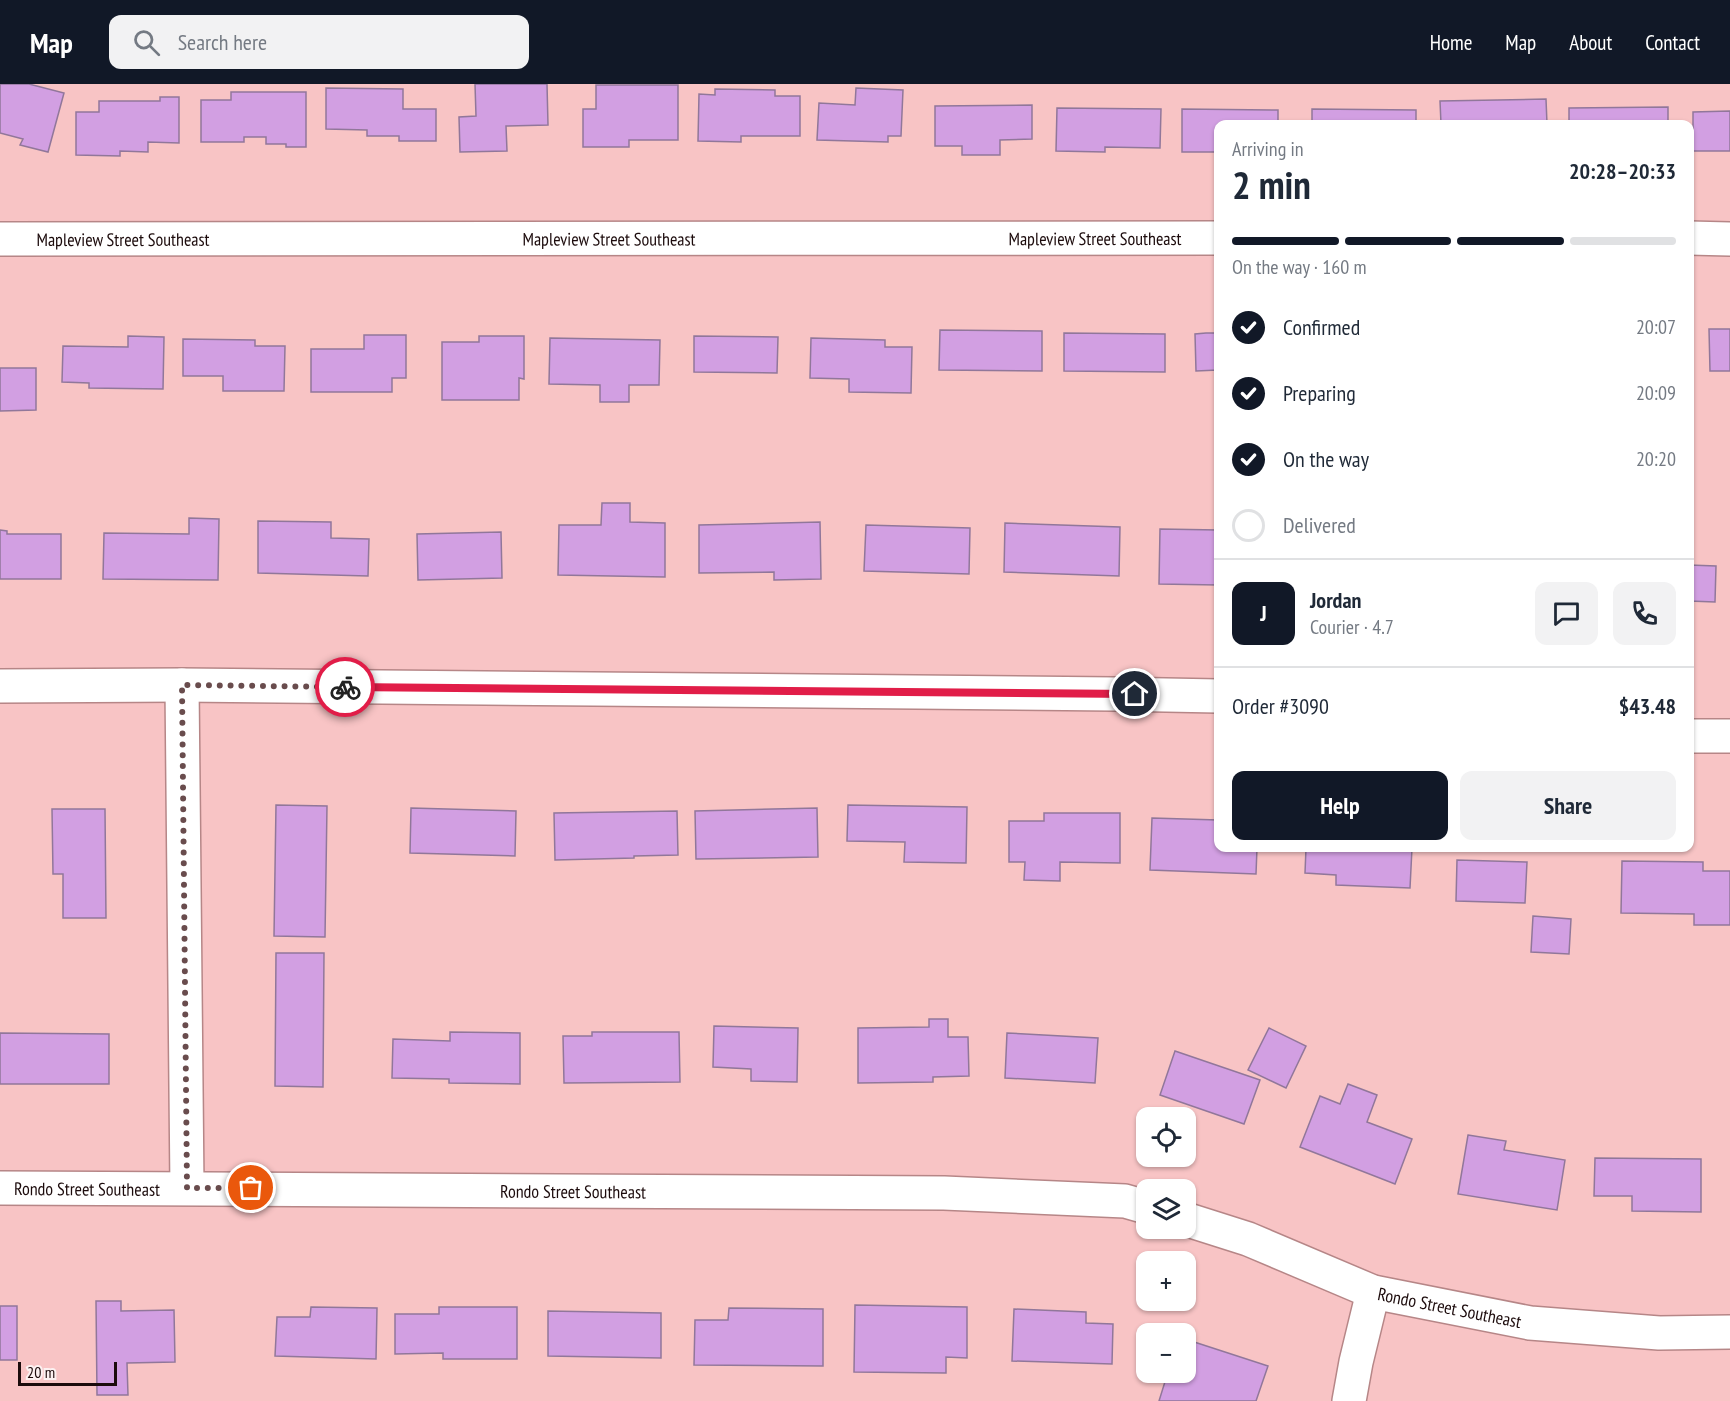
<!DOCTYPE html>
<html lang="en">
<head>
<meta charset="utf-8">
<style>
  :root { --surface:#fff; --page:#f2f2f3; --text:#1f2937; --muted:#747a83; --line:#e0e1e3; --accent:#111827 }
  body { margin:0; font-family:"PT Sans Narrow",sans-serif; background:var(--page); color:var(--text); height:100vh; display:flex; flex-direction:column; font-size:22px; white-space:nowrap }
  * { box-sizing:border-box; margin:0 }
  p { font-size:20px; color:var(--muted) }
  .icon { flex:none; width:33px; height:33px; fill:none; stroke:currentColor; stroke-width:2; stroke-linecap:round; stroke-linejoin:round }
  .map { position:relative; flex:1; overflow:hidden }
  .details { position:absolute; left:1214px; top:36px; width:480px; height:732px; display:flex; flex-direction:column; background:var(--surface); border-radius:12px; box-shadow:0 2px 4px #0004 }
  .details>* { flex:none }
  .fabs { position:absolute; left:1136px; top:1023px; display:grid; gap:12px }
  .fabs a { display:grid; place-items:center; width:60px; height:60px; border-radius:12px; background:var(--surface); box-shadow:0 2px 4px #0004; font-size:30px }
  .scale { position:absolute; left:18px; bottom:15px; width:99px; box-sizing:border-box; padding-left:6px; border:3px solid #1c0b0c; border-top:0; font-size:16px; line-height:21px; white-space:nowrap; color:#1c0b0c; -webkit-text-stroke:4px #fcf1f1; paint-order:stroke }
  .pin { position:absolute; display:grid; place-items:center; width:51px; height:51px; color:#fff; margin:-26px; border:3px solid #fff; border-radius:50%; box-shadow:0 2px 6px #0007 }
  .courier { position:absolute; display:grid; place-items:center; width:60px; height:60px; margin:-30px; border:4px solid #e11d48; border-radius:50%; background:#fff; color:#222; box-shadow:0 2px 8px #0007 }
  .headline em { font-style:normal; font-weight:700 }
  .headline div { display:flex; flex-direction:column-reverse }
  .headline { display:flex; align-items:center; justify-content:space-between; height:102px; padding:0 18px }
  h1 { font-size:39px; font-weight:700; line-height:45px }
  .bar { display:grid; grid-template-columns:repeat(4,1fr); gap:9px 6px; align-content:center; height:72px; padding:0 18px }
  .bar i { height:8px; border-radius:4px; background:var(--line) }
  .bar .active { background:var(--accent) }
  .bar p { grid-column:span 4 }
  .line { display:flex; align-items:center; gap:15px; padding:0 18px; border-top:2px solid var(--line) }
  .line div { flex:1 }
  .round { display:grid; place-items:center; flex:none; width:63px; height:63px; border-radius:12px; background:var(--page) }
  ol { padding:0 18px; list-style:none }
  li { display:flex; align-items:center; gap:18px; height:66px }
  li p { margin-inline-start:auto }
  li .icon { padding:6px; border-radius:50%; background:var(--accent); color:#fff; stroke-width:4 }
  li:last-child { color:var(--muted) }
  li i { width:33px; height:33px; border:3px solid var(--line); border-radius:50% }
  .button { display:flex; gap:12px; margin-top:auto; padding:12px 18px }
  .button a { flex:1; height:69px; border-radius:12px; background:var(--accent); color:#fff; font-size:24px; font-weight:700; line-height:69px; text-align:center }
  .button a+a { background:var(--page); color:var(--text) }
  header { display:flex; align-items:center; gap:36px; box-sizing:border-box; height:84px; padding:0 30px; background:var(--accent); color:#fff }
  header strong { font-size:28px }
  nav { display:flex; gap:33px; margin-inline-start:auto; font-size:21px }
  .search { width:420px; height:54px; background:var(--page); display:flex; align-items:center; gap:15px; box-sizing:border-box; padding:0 21px; border-radius:12px; color:var(--muted); font-size:22px }
  .map>svg:first-child { display:block }
</style>
</head>
<body>
<header>
<strong>Map</strong>
<div class="search"><svg class="icon" aria-label="search" viewBox="0 0 24 24"><circle cx="10" cy="10" r="6"/><path d="M15 15l6 6"/></svg>Search here</div>
<nav><a>Home</a><a>Map</a><a>About</a><a>Contact</a></nav>
</header>
<div class="map">
<svg width="1730" height="1317" viewBox="0 0 1730 1317">
  <rect width="100%" height="100%" fill="#f8c4c5"/>
  <g fill="#d29fe2" stroke="#91779a" stroke-width="1.5">
    <polygon points="0,0 29,0 64,9 48,68 20,61 23,55 0,49"/>
    <polygon points="475,0 547,0 548,41 506,42 507,67 460,68 459,33 476,32"/>
    <polygon points="596,1 678,1 678,56 629,56 629,63 583,63 583,25 596,25"/>
    <polygon points="326,4 403,5 403,25 436,25 436,57 399,57 399,52 367,52 367,46 326,45"/>
    <polygon points="856,4 903,6 901,52 888,52 888,58 817,56 819,19 855,21"/>
    <polygon points="715,5 775,6 775,12 800,12 800,52 741,52 741,58 698,57 699,10 715,11"/>
    <polygon points="231,8 306,8 306,63 286,63 286,60 266,60 266,53 244,53 244,58 201,58 201,16 231,16"/>
    <polygon points="160,13 179,13 179,59 148,58 148,68 120,67 120,72 76,71 76,28 99,28 99,17 160,17"/>
    <polygon points="1546,15 1547,40 1441,40 1440,17"/>
    <polygon points="1032,21 1032,55 1000,56 1000,71 962,71 962,62 935,62 935,22"/>
    <polygon points="1668,23 1668,40 1569,40 1569,24"/>
    <polygon points="1057,24 1161,25 1160,64 1105,63 1105,68 1056,67"/>
    <polygon points="1182,25 1278,26 1278,40 1218,40 1218,68 1182,68"/>
    <polygon points="1312,25 1416,26 1416,40 1312,40"/>
    <polygon points="1730,27 1730,67 1693,67 1693,28"/>
    <polygon points="1709,245 1730,245 1730,287 1710,287"/>
    <polygon points="940,246 1042,247 1042,287 939,286"/>
    <polygon points="1064,249 1165,250 1165,288 1064,287"/>
    <polygon points="1206,249 1218,249 1218,286 1196,287 1195,250"/>
    <polygon points="364,251 406,251 406,294 392,294 392,308 311,308 311,265 364,265"/>
    <polygon points="128,252 164,253 163,305 89,304 89,299 62,298 63,262 128,263"/>
    <polygon points="479,252 524,252 524,295 519,294 519,316 442,316 442,258 479,258"/>
    <polygon points="694,252 778,253 777,289 694,288"/>
    <polygon points="550,254 660,256 659,301 629,301 629,318 600,318 600,301 549,300"/>
    <polygon points="811,254 885,256 885,263 912,263 911,309 849,308 849,295 810,294"/>
    <polygon points="183,255 255,256 255,262 285,262 284,307 223,307 223,292 183,292"/>
    <polygon points="0,284 36,284 36,326 0,327"/>
    <polygon points="602,419 630,419 630,438 665,439 665,493 558,491 559,441 601,441"/>
    <polygon points="189,434 219,435 218,496 103,495 104,449 189,450"/>
    <polygon points="258,437 331,438 331,454 369,455 368,492 258,489"/>
    <polygon points="820,438 821,495 774,496 774,488 699,489 699,441"/>
    <polygon points="1005,439 1120,443 1119,492 1004,488"/>
    <polygon points="866,441 970,444 969,490 864,487"/>
    <polygon points="1160,445 1218,446 1218,501 1159,500"/>
    <polygon points="0,446 7,447 7,450 61,450 61,495 0,495"/>
    <polygon points="501,448 502,494 418,496 417,450"/>
    <polygon points="1689,481 1716,482 1715,518 1689,517"/>
    <polygon points="276,721 327,722 325,853 274,852"/>
    <polygon points="848,721 967,723 966,779 904,778 905,758 847,757"/>
    <polygon points="411,724 516,727 515,772 410,769"/>
    <polygon points="817,724 818,773 696,775 695,727"/>
    <polygon points="52,725 105,725 106,834 63,834 63,790 53,790"/>
    <polygon points="677,727 678,771 634,772 634,774 555,776 554,729"/>
    <polygon points="1044,729 1120,729 1120,779 1060,778 1060,797 1024,796 1025,778 1009,778 1009,737 1044,737"/>
    <polygon points="1152,734 1218,736 1218,764 1257,764 1256,790 1150,786"/>
    <polygon points="1306,764 1412,764 1410,804 1336,801 1336,791 1305,789"/>
    <polygon points="1457,776 1527,778 1525,819 1456,817"/>
    <polygon points="1622,777 1703,778 1703,787 1730,787 1730,841 1694,841 1694,830 1621,829"/>
    <polygon points="1533,832 1571,835 1569,870 1531,868"/>
    <polygon points="276,869 324,869 323,1003 275,1002"/>
    <polygon points="929,935 948,935 948,953 968,953 969,992 933,993 933,998 858,999 858,944 929,943"/>
    <polygon points="714,942 798,944 797,998 751,997 751,985 713,983"/>
    <polygon points="1269,944 1306,962 1286,1004 1248,986"/>
    <polygon points="450,948 520,949 520,1000 449,999 449,995 392,994 393,955 450,957"/>
    <polygon points="592,948 679,948 680,998 564,999 563,952 592,952"/>
    <polygon points="0,949 109,950 109,1000 0,1000"/>
    <polygon points="1007,949 1098,954 1095,999 1005,994"/>
    <polygon points="1175,967 1260,996 1244,1040 1160,1011"/>
    <polygon points="1348,1000 1377,1011 1367,1038 1412,1055 1395,1100 1300,1063 1320,1012 1340,1020"/>
    <polygon points="1468,1051 1506,1057 1504,1066 1565,1076 1557,1126 1458,1110"/>
    <polygon points="1595,1074 1701,1075 1701,1128 1632,1127 1632,1112 1594,1112"/>
    <polygon points="96,1217 121,1217 121,1227 174,1226 175,1278 127,1279 128,1311 97,1311"/>
    <polygon points="855,1221 967,1223 967,1274 946,1273 946,1289 854,1288"/>
    <rect x="0" y="1222" width="17" height="54"/>
    <polygon points="311,1223 377,1224 376,1275 275,1272 277,1233 310,1233"/>
    <polygon points="439,1223 517,1223 517,1275 443,1275 443,1269 395,1270 395,1230 439,1230"/>
    <polygon points="729,1224 823,1225 823,1282 694,1281 695,1236 728,1236"/>
    <polygon points="1014,1225 1086,1228 1086,1239 1113,1240 1112,1280 1012,1277"/>
    <polygon points="548,1227 661,1229 661,1274 548,1272"/>
    <polygon points="1185,1255 1268,1282 1256,1317 1159,1317 1168,1288 1185,1288"/>
  </g>
  <g fill="none" stroke-linecap="round" stroke-linejoin="round">
    <g stroke="#b68687" stroke-width="36">
      <g id="minor">
        <polyline points="1689,154 1730,155"/>
        <path id="s1" d="M0,155L1218,154"/>
        <polyline points="182,601 187,1104"/>
        <polyline points="0,602 182,601 1114,610 1218,612"/>
        <polyline points="1689,652 1730,652"/>
        <path id="s2" d="M0,1104L944,1109L1125,1117L1146,1123"/>
        <path id="s3" d="M1185,1135L1248,1155L1373,1208L1530,1239L1659,1249L1730,1248"/>
        <polyline points="1349,1317 1356,1278 1373,1208"/>
      </g>
    </g>
    <use href="#minor" stroke="#fff" stroke-width="33"/>
  </g>
  <g fill="none" stroke-linecap="round" stroke-linejoin="round">
    <polyline stroke="#694c4d" stroke-width="6" stroke-dasharray="0 10.8" points="251,1104 187,1104 182,601 345,603"/>
    <polyline stroke="#e11d48" stroke-width="8" points="345,603 1135,610"/>
  </g>
  <g text-anchor="middle" dominant-baseline="central" stroke-width="6" stroke-linejoin="round" paint-order="stroke">
    <g font-size="18" fill="#1c0b0c" stroke="#fcf1f1">
      <text stroke="none"><textPath href="#s1" startOffset="609">Mapleview Street Southeast</textPath></text>
      <text stroke="none"><textPath href="#s1" startOffset="1095">Mapleview Street Southeast</textPath></text>
      <text stroke="none"><textPath href="#s1" startOffset="123">Mapleview Street Southeast</textPath></text>
      <text stroke="none"><textPath href="#s2" startOffset="87">Rondo Street Southeast</textPath></text>
      <text stroke="none"><textPath href="#s2" startOffset="573">Rondo Street Southeast</textPath></text>
      <text stroke="none"><textPath href="#s3" startOffset="280">Rondo Street Southeast</textPath></text>
    </g>
  </g>
</svg>
<div class="fabs">
<a><svg class="icon" aria-label="locate" viewBox="0 0 24 24"><circle cx="12" cy="12" r="6"/><path d="M12 2v4M12 18v4M2 12h4M18 12h4"/></svg></a>
<a><svg class="icon" aria-label="layers" viewBox="0 0 24 24"><path d="M12 4l9 5-9 5-9-5zM3 14l9 5 9-5"/></svg></a>
<a>+</a>
<a>−</a>
</div>
<div class="scale">20 m</div>
<div class="pin" style="left:251px;top:1104px;background:#ea580c"><svg class="icon" aria-label="bag" viewBox="0 0 24 24"><path d="M5 8h14l-1 12H6zM9 8a3 3 0 0 1 6 0"/></svg></div>
<div class="pin" style="left:1135px;top:610px;background:#1f2937"><svg class="icon" aria-label="home" viewBox="0 0 24 24"><path d="M3 11l9-7 9 7M6 9v11h12V9"/></svg></div>
<div class="courier" style="left:345px;top:603px"><svg class="icon" aria-label="bike" viewBox="0 0 24 24"><circle cx="6" cy="16" r="4"/><circle cx="18" cy="16" r="4"/><path d="M6 16l4-8h5l3 8M10 8l3 8H6M13 5h3"/></svg></div>
<section class="details">
<div class="headline"><div><h1>2 min</h1><p>Arriving in</p></div><em>20:28–20:33</em></div>
<div class="bar"><i class="active"></i><i class="active"></i><i class="active"></i><i></i><p>On the way · 160 m</p></div>
<ol>
<li><svg class="icon" aria-label="check" viewBox="0 0 24 24"><path d="M5 12l5 5 9-10"/></svg>Confirmed<p>20:07</p></li>
<li><svg class="icon" aria-label="check" viewBox="0 0 24 24"><path d="M5 12l5 5 9-10"/></svg>Preparing<p>20:09</p></li>
<li><svg class="icon" aria-label="check" viewBox="0 0 24 24"><path d="M5 12l5 5 9-10"/></svg>On the way<p>20:20</p></li>
<li><i></i>Delivered</li>
</ol>
<div class="line" style="height:108px"><b class="round" style="background:var(--accent);color:#fff">J</b><div><b>Jordan</b><p>Courier · 4.7</p></div><a class="round"><svg class="icon" aria-label="chat" viewBox="0 0 24 24"><path d="M4 5h16v11H9l-5 4z"/></svg></a><a class="round"><svg class="icon" aria-label="phone" viewBox="0 0 24 24"><path d="M5 4h4l2 5-3 2q2 4 5 5l2-3 5 2v4C11 20 4 13 5 4z"/></svg></a></div>
<div class="line" style="height:78px"><div>Order #3090</div><b>$43.48</b></div>
<div class="button"><a>Help</a><a>Share</a></div>
</section>
</div>
</body>
</html>
